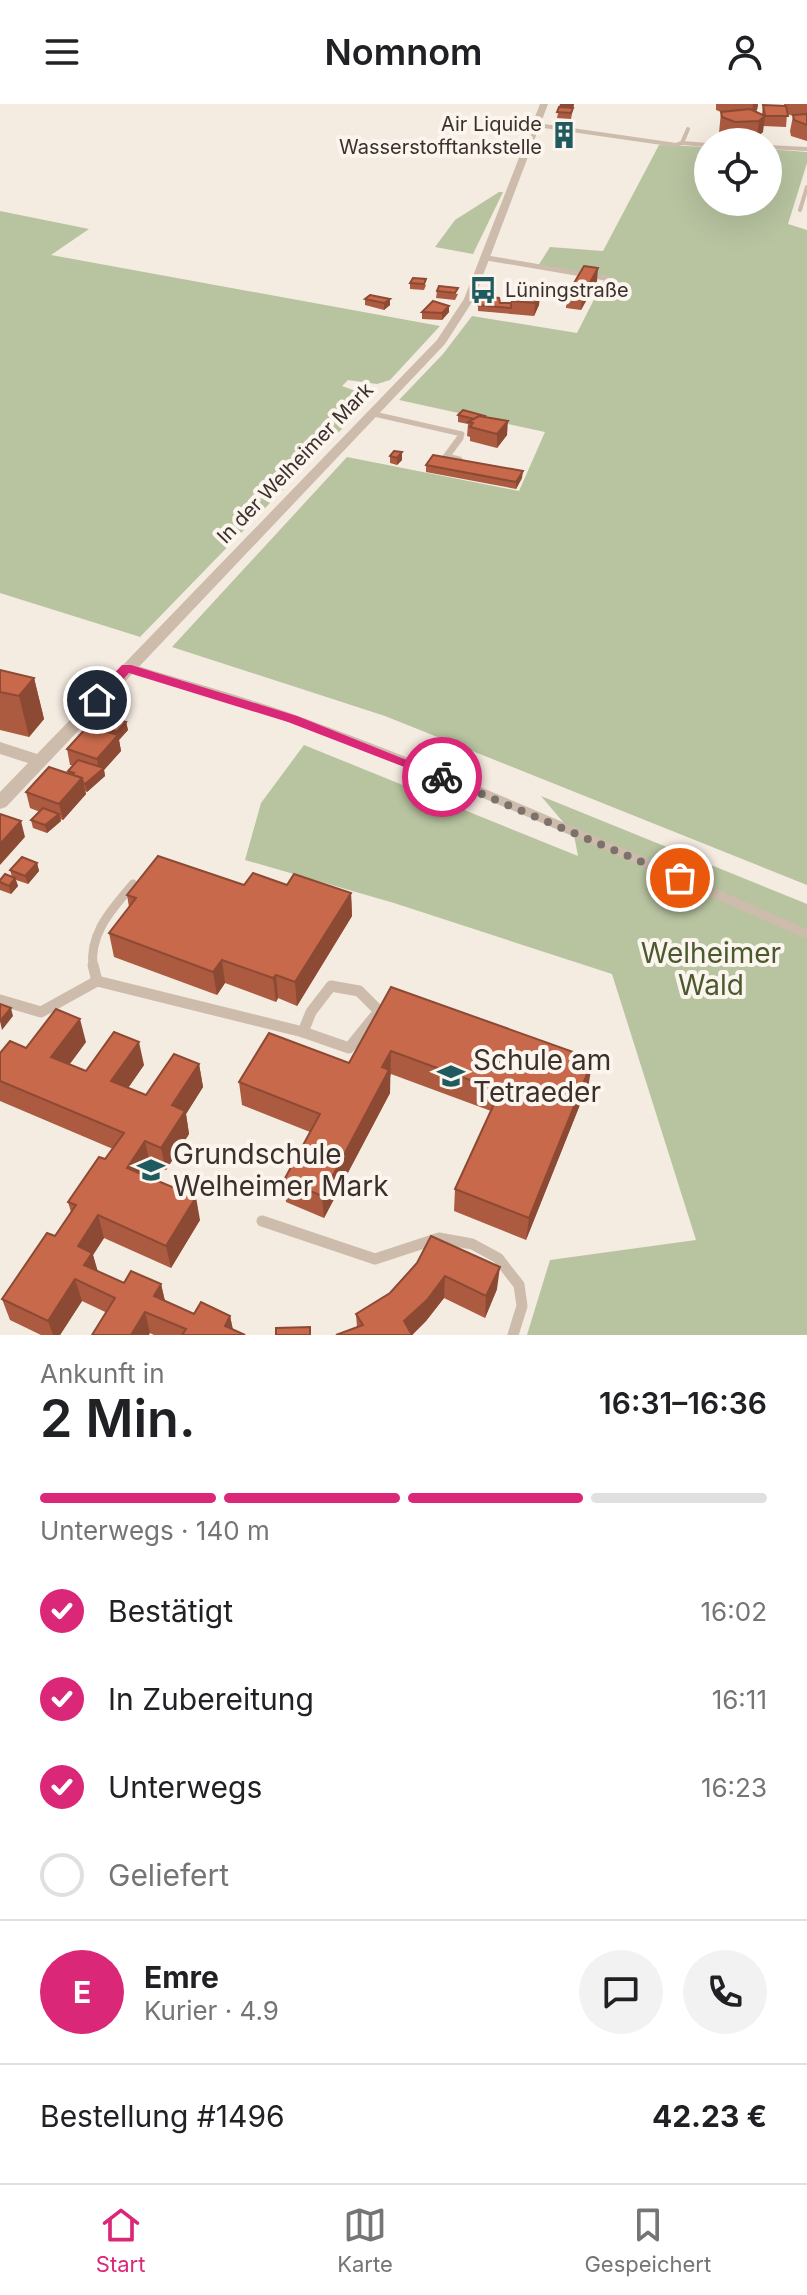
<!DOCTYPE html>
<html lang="de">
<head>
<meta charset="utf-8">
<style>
  :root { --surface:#fff; --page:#f2f2f2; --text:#202124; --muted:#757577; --line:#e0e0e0; --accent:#db2777 }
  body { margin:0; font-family:Inter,sans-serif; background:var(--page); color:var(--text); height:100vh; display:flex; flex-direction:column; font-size:30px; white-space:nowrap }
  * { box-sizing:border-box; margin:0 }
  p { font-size:26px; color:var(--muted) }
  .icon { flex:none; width:44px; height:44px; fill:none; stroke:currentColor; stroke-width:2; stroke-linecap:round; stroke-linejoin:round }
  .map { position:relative; height:1231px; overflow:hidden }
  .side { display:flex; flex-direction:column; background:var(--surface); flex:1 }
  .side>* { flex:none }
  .controls { position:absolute; left:694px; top:24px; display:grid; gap:16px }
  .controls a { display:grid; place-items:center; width:88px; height:88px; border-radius:50%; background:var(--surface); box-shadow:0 8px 32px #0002; font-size:40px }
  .pin { position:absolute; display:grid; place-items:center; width:68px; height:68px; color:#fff; margin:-34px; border:4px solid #fff; border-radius:50%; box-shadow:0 2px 8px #0007 }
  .courier { position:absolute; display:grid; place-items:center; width:80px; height:80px; margin:-40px; border:6px solid #db2777; border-radius:50%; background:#fff; color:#222; box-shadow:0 2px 10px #0007 }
  .head em { font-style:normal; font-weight:600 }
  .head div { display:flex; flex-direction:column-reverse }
  .head { display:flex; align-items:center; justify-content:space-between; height:136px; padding:0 40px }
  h1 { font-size:52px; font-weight:600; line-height:60px }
  .bar { display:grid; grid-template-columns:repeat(4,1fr); gap:12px 8px; align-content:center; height:96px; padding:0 40px }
  .bar i { height:10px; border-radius:6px; background:var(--line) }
  .bar .current { background:var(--accent) }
  .bar p { grid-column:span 4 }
  .line { display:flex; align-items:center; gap:20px; padding:0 40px; border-top:2px solid var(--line) }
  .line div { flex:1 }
  .round { display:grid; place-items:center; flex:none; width:84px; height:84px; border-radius:42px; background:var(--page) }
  ol { padding:0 40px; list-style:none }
  li { display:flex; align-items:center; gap:24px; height:88px }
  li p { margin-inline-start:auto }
  li .icon { padding:8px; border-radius:50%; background:var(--accent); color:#fff; stroke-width:4 }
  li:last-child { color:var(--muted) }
  li i { width:44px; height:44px; border:4px solid var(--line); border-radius:50% }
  header { display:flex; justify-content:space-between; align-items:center; height:104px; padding:0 40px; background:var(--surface); font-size:36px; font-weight:600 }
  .dock { display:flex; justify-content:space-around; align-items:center; height:112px; border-top:2px solid var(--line); background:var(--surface); font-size:22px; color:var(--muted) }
  .dock a { display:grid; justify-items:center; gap:4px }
  .dock .current { color:var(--accent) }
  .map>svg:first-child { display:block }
</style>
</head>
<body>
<header><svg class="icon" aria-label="menu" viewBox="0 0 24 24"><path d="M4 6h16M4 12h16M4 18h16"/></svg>Nomnom<svg class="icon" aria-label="person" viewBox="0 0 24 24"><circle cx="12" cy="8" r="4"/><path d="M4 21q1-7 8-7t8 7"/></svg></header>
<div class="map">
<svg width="807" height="1231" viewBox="0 0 807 1231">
  <rect width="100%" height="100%" fill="#f4ebe1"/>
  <g fill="#b8c4a0">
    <polygon points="659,41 708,43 708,98 768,98 768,45 807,48 807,59 788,120 807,126 807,781 385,612 172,543 347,353 519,387 545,328 399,296 443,250 472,212 577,229 605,174 538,162 550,143 603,147"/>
    <polygon points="499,88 503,88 473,150 435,143 455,116"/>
    <polygon points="0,107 89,125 51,151 440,222 390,276 377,280 348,276 342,282 364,290 368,298 140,533 134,531 0,489"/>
    <polygon points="304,641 578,752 574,731 541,692 807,800 807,1231 527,1231 550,1156 696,1136 612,870 394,799 245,756 261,699"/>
  </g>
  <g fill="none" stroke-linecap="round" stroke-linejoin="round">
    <g stroke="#cdbbac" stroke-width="4">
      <polyline points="537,21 676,41 682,39 688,25"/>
      <polyline points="682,39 708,41"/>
      <polyline points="768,43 807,45"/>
      <polyline points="800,106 807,83"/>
    </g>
    <g stroke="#cdbbac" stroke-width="5">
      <polyline points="487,154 611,175"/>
      <polyline points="374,310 462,330 458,336"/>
    </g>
    <g stroke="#cdbbac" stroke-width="7">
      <polyline points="459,356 446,353 460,334"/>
      <polyline points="127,564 145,569"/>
    </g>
    <g stroke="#cdbbac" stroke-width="9">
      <path d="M139,567C191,583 244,597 296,616C470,679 638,756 807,830"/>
      <path d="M93,863C89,828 112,806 133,780"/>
    </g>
    <g stroke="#cdbbac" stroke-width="11">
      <polyline points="93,861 97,877"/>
      <polygon points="331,882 359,887 379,907 349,944 303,928 311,908"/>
      <polyline points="0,896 41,908 97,877 303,928"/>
      <polyline points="262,1117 375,1155 439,1134 472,1140 498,1154 519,1181 522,1202 513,1231"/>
    </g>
    <polygon fill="#cdbbac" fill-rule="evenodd" points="540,0 548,0 474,195 445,240 6,703 0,705 0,688 28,659 0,650 0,638 37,650 437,236 464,195"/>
  </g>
  <g fill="#ac5a40">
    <polygon points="560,0 574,0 571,15 557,14"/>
    <polygon points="716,0 758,0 757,6 755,7 762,10 763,1 784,2 784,0 807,0 807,37 791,32 790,27 793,12 787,10 786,23 763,22 763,28 757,33 732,34 719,29 721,8 716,6"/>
    <polygon points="413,174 426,181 424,186 410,185 410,179"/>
    <polygon points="597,177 581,206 566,204 567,191"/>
    <polygon points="437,187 458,190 455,196 436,194"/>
    <polygon points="540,188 539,201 534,212 478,207 478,201 500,199 511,199 512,197"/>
    <polygon points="365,195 390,195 390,201 384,206 365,201"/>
    <polygon points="422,208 449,208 442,216 422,215"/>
    <polygon points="458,311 485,314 507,331 497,344 470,337 470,333 467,332 468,320 458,318"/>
    <polygon points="390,352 402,356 397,361 390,359"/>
    <polygon points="426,361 522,374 516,385 426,368"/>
    <polygon points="0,566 34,574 44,615 29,633 0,626"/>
    <polygon points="126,618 128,626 119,636 121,647 104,666 105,672 87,688 85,687 86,690 63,716 60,715 61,717 47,729 33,724 31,716 40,708 30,704 26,688 68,670 68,667 72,661 70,661 67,645 104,627 104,624"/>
    <polygon points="37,759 39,767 28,780 16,776 18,782 11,790 0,786 0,776 12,773 10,766"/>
    <polygon points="244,781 287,781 351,789 352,812 297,902 278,894 276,898 225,879 217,891 114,853 109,829 129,803 127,791"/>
    <polygon points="391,883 589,978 526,1136 454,1107 455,1085 491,1007 391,970 390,973 390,989 324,1114 286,1098 284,1076 310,1028 242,1001 239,978 349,959"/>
    <polygon points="86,938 69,961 86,967 144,961 128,984 146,991 199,960 203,983 186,1010 189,1030 166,1066 150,1060 143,1071 200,1116 171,1164 104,1134 93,1151 97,1167 124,1179 161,1180 165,1197 194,1210 230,1212 233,1226 245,1231 154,1231 82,1197 60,1231 41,1231 10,1216 2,1195 55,1132 71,1108 68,1098 105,1055 113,1045 0,997 0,949 26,944"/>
    <polygon points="417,1159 497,1185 485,1214 444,1194 426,1217 412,1231 357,1223 356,1210 390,1189"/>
  </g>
  <g fill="#8c4a34">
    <polygon points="560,0 574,0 573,4 559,5"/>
    <polygon points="753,0 758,0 757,6 752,10"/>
    <polygon points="765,12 763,28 757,33 759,17"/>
    <polygon points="598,164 597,177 581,206 582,193"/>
    <polygon points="540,188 539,201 534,212 535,199"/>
    <polygon points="390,195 390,201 384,206 384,199"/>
    <polygon points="449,202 449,208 442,216 442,209"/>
    <polygon points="508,317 507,331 497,344 497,330"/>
    <polygon points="402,348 402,356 397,361 397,354"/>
    <polygon points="523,367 522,374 516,385 516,378"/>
    <polygon points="34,574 44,615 29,633 19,592"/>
    <polygon points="126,618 128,626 119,636 121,647 104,666 105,672 87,688 85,680 99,668 97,655 118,631 117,628"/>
    <polygon points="82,674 86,690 63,716 59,700"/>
    <polygon points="59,710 61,717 47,729 45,721"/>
    <polygon points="21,717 25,733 0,761 0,740"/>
    <polygon points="37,759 39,767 28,780 25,772"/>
    <polygon points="15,774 18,782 11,790 9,782"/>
    <polygon points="351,789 352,812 297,902 295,878"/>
    <polygon points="222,856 225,879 217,891 213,868"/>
    <polygon points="276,871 278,894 276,898 273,874"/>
    <polygon points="11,904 13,912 2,926 0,917"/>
    <polygon points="80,915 86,938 58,976 51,953"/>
    <polygon points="139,938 144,961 117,1000 111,977"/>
    <polygon points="391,947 390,989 324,1114 322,1092"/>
    <polygon points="593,955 589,978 526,1136 529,1114"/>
    <polygon points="199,960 203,983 186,1010 189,1030 166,1066 161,1044 172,1001"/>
    <polygon points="145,1037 150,1060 132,1087 127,1064"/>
    <polygon points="196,1093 200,1116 171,1164 166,1142"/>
    <polygon points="98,1111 104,1134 93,1151 99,1171 84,1164 78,1142"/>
    <polygon points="500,1163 497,1185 485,1214 486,1192"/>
    <polygon points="445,1172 444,1194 426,1217 412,1231 404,1217"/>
    <polygon points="75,1175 82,1197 60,1231 53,1231 48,1217"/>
    <polygon points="161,1180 166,1202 154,1192"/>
    <polygon points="145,1208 150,1229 149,1231 131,1231"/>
    <polygon points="230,1212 234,1231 225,1222"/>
  </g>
  <g fill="#c8694b" stroke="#8c4a34" stroke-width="2">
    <polygon points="763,1 786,2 788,12 765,12"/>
    <polygon points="559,3 573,4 571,9 557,8"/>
    <polygon points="750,5 765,12 759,17 735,18 722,13 721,8"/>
    <polygon points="807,10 807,21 794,16 793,11"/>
    <polygon points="584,162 598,164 582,193 567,191"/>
    <polygon points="413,174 426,175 424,180 410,179"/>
    <polygon points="439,182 458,184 455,189 437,187"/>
    <polygon points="516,186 540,188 535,199 512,197"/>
    <polygon points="370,191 390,195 384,199 365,195"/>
    <polygon points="481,192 499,194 500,199 511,199 511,204 478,201"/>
    <polygon points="433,197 449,202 442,209 422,208"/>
    <polygon points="463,306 485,312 484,313 479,312 474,315 458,311"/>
    <polygon points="479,312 508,317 497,330 470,323 473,319 468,318"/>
    <polygon points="394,347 402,348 397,354 390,352"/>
    <polygon points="433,351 523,367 516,378 426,361"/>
    <polygon points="0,566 34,574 19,592 0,588"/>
    <polygon points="113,614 126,618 117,628 104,624"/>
    <polygon points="88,622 118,631 97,655 67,645"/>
    <polygon points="78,656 104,664 85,680 83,679 82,674 72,671 74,669 68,667"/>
    <polygon points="49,663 82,674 59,700 26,688"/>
    <polygon points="43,704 59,710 45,721 31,716"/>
    <polygon points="0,710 21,717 0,740"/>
    <polygon points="158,752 244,781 253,769 287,781 294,770 351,789 295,878 276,871 273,874 222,856 213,868 109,829 136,794 127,791"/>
    <polygon points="22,753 37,759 25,772 10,766"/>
    <polygon points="5,770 15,774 9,782 0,778 0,776"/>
    <polygon points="391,883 593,955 529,1114 455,1085 500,987 391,947 382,963 389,966 322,1092 284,1076 320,1010 239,978 269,929 349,959"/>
    <polygon points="0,900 11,904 0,917"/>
    <polygon points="56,905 80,915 51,953 86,967 114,928 139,938 111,977 146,991 174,950 199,960 172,1001 185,1007 161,1044 145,1037 127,1064 196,1093 166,1142 98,1111 78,1142 92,1149 84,1161 124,1179 131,1167 161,1180 154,1192 194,1210 201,1198 230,1212 225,1222 245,1231 182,1231 186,1225 145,1208 131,1231 92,1231 115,1194 75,1175 48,1217 2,1195 47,1129 55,1132 76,1101 68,1098 99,1053 105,1055 124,1029 0,977 0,949 10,937 26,944"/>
    <polygon points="431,1132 500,1163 486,1192 445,1172 427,1196 404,1217 412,1231 336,1231 363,1221 356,1210 390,1189 417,1159"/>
    <polygon points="310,1223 310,1231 276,1231 276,1224"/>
  </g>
  <polygon fill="#db2777" points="122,561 131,561 297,612 449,673 442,677 438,676 288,618 129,569 101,599 92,599 92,593"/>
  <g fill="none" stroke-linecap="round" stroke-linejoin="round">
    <polyline stroke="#7c716b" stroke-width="8" stroke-dasharray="0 14.4" points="442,673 680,774"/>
  </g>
  <defs>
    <g id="building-bare" transform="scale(2.16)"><path d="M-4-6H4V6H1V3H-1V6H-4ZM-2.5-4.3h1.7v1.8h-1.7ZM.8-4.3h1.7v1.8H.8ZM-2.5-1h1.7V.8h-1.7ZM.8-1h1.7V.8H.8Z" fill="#1f5a5e" stroke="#fbf5ee" stroke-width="2.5" paint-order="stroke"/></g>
    <g id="bus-bare" transform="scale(2.16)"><path d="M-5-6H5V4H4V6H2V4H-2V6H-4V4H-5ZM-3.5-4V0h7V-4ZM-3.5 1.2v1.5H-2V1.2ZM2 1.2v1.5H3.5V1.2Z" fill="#1f5a5e" stroke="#fbf5ee" stroke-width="2.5" paint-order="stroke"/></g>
    <g id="school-bare" transform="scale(2.16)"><path d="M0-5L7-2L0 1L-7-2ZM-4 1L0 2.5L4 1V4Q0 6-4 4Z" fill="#1f5a5e" stroke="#fbf5ee" stroke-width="2.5" paint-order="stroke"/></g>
  </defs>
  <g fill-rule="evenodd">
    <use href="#building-bare" x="564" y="31"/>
    <use href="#bus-bare" x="483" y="186"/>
    <use href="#school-bare" x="451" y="972"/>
    <use href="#school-bare" x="151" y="1066"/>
  </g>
  <g text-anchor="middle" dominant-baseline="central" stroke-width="8" stroke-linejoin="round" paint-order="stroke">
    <g font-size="20" fill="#3b302b" stroke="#fbf5ee" text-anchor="end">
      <text x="542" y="20">Air Liquide<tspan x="542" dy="23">Wasserstofftankstelle</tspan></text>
      <text x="505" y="186" text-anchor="start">Lüningstraße</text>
    </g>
    <g font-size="20" fill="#3b302b" stroke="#fbf5ee">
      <text transform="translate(295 359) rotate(-46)">In der Welheimer Mark</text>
    </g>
    <g font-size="28" fill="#4a5a2e" stroke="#fbf5ee">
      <text x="711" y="849">Welheimer<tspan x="711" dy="32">Wald</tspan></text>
    </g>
    <g font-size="28" fill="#3b302b" stroke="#fbf5ee" text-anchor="start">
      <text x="473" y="956">Schule am<tspan x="473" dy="32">Tetraeder</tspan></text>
      <text x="173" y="1050">Grundschule<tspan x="173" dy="32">Welheimer Mark</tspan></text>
    </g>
  </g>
</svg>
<div class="controls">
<a><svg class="icon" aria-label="locate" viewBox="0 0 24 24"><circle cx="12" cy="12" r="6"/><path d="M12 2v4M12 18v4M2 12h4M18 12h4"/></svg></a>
</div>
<div class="pin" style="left:680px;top:774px;background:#ea580c"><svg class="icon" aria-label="bag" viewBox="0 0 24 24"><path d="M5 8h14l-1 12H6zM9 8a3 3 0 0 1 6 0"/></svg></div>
<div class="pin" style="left:97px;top:596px;background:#1f2937"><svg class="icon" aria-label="home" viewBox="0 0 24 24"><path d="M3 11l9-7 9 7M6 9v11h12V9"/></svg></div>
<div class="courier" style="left:442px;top:673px"><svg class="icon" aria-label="bike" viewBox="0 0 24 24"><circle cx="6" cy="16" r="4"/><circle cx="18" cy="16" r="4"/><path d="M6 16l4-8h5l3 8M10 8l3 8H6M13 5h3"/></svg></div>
</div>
<section class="side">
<div class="head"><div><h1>2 Min.</h1><p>Ankunft in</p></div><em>16:31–16:36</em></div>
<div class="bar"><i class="current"></i><i class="current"></i><i class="current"></i><i></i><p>Unterwegs · 140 m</p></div>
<ol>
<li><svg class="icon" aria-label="check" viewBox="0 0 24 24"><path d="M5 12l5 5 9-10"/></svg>Bestätigt<p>16:02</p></li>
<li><svg class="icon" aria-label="check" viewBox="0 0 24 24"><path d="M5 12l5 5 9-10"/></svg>In Zubereitung<p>16:11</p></li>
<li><svg class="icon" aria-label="check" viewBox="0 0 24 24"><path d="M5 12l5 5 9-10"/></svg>Unterwegs<p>16:23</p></li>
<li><i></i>Geliefert</li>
</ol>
<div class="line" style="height:144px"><b class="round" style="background:var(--accent);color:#fff">E</b><div><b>Emre</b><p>Kurier · 4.9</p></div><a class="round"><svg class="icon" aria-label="chat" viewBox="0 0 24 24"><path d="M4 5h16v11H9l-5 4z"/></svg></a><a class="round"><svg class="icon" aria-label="phone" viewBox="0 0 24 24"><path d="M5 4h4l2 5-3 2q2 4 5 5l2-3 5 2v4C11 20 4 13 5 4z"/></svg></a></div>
<div class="line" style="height:104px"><div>Bestellung #1496</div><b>42.23 €</b></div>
</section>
<nav class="dock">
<a class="current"><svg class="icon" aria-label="home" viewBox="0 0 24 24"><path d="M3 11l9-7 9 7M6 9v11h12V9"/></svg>Start</a>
<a><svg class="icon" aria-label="map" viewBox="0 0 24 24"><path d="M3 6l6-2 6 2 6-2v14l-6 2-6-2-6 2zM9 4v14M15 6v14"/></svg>Karte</a>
<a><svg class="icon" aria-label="saved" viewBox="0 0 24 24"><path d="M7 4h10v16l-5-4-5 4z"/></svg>Gespeichert</a>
</nav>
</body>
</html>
